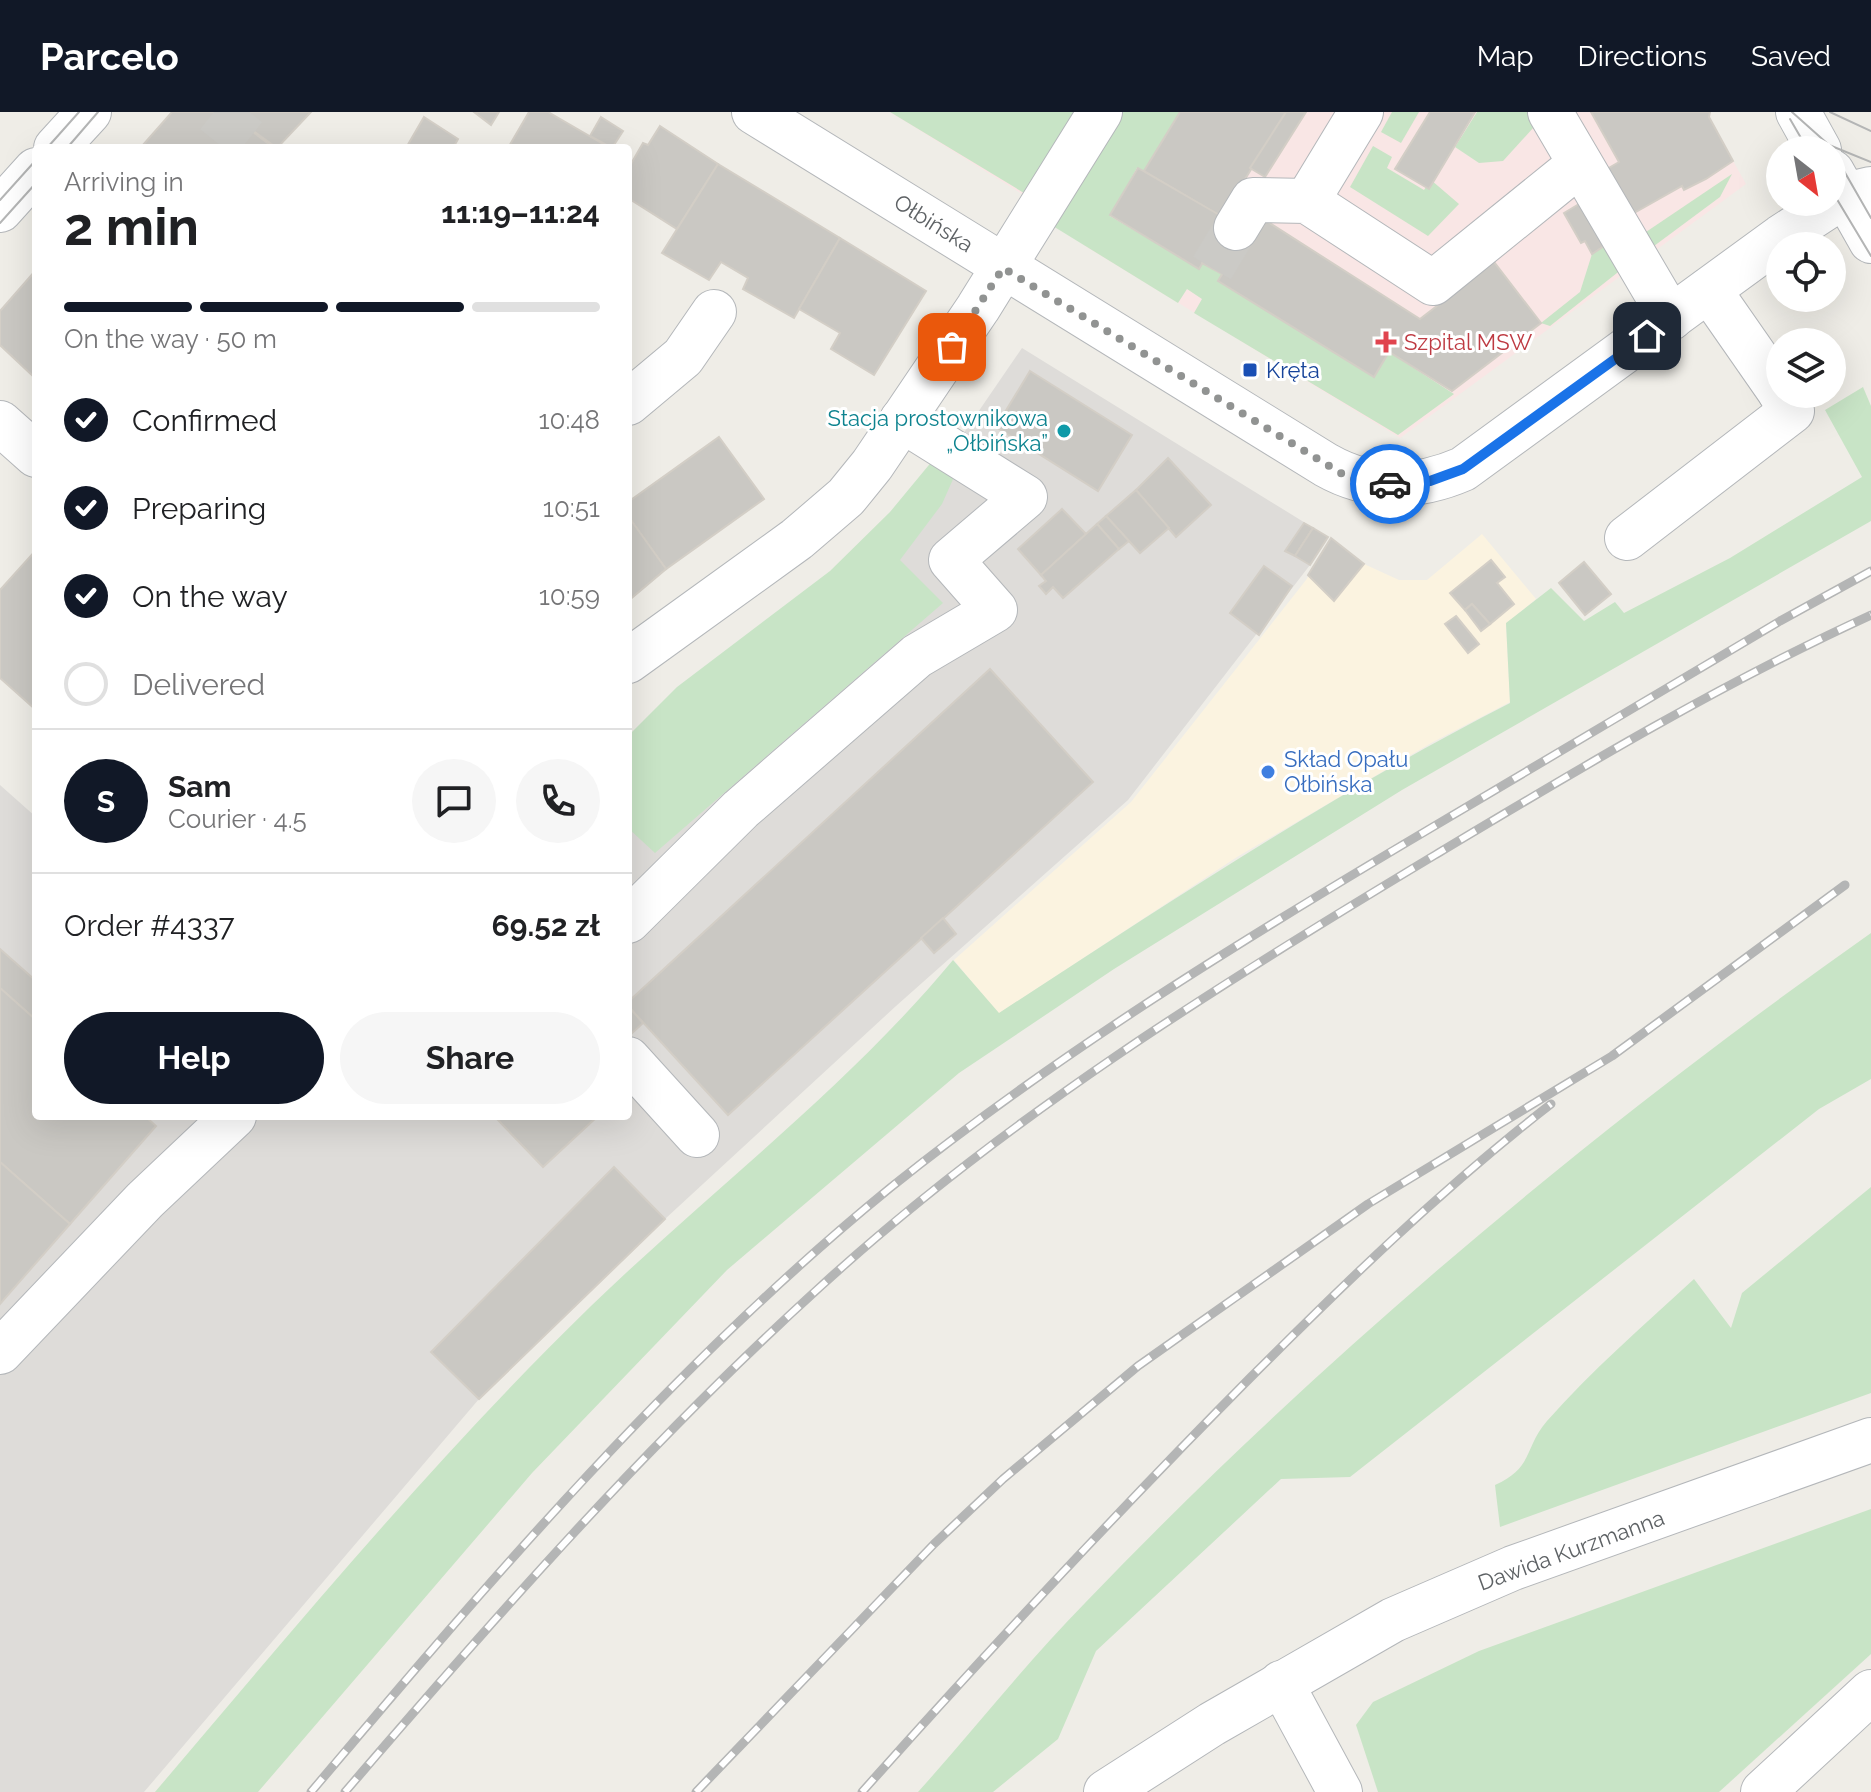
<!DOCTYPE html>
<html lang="en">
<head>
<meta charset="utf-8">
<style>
  :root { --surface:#fff; --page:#f6f6f6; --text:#202124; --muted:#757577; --line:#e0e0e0; --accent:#111827 }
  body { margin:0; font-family:Raleway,sans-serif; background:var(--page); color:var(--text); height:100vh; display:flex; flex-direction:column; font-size:30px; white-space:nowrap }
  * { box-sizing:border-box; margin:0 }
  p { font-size:26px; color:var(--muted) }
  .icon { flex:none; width:44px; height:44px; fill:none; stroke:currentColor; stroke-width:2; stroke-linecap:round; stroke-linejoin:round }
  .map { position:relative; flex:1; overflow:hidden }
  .drawer { position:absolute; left:32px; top:32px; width:600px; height:976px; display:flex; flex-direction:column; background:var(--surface); border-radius:8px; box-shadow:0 8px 32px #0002 }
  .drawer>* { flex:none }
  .needle { width:52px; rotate:149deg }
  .fabs { position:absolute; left:1766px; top:24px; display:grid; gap:16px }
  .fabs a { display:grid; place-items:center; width:80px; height:80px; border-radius:50%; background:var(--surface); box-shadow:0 8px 32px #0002; font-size:40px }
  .pin { position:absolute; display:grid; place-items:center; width:68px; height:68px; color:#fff; margin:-34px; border-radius:16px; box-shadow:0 4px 12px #0006 }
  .courier { position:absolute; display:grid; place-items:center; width:80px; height:80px; margin:-40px; border:6px solid #1a73e8; border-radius:50%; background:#fff; color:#222; box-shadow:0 2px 10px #0007 }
  .summary em { font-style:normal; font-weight:700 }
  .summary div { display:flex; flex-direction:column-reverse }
  .summary { display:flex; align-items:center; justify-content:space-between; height:136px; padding:0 32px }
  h1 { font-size:52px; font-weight:700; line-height:60px }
  .bar { display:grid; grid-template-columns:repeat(4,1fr); gap:12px 8px; align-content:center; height:96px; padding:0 32px }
  .bar i { height:10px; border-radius:6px; background:var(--line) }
  .bar .on { background:var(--accent) }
  .bar p { grid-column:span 4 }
  .line { display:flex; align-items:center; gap:20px; padding:0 32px; border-top:2px solid var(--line) }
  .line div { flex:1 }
  .round { display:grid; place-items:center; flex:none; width:84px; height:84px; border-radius:42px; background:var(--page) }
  ol { padding:0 32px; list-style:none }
  li { display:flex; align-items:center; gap:24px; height:88px }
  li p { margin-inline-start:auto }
  li .icon { padding:8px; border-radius:50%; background:var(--accent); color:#fff; stroke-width:4 }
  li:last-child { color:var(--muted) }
  li i { width:44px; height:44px; border:4px solid var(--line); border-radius:50% }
  .cta { display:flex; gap:16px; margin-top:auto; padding:16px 32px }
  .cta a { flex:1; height:92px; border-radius:48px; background:var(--accent); color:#fff; font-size:32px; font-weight:700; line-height:92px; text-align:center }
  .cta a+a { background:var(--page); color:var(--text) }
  header { display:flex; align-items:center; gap:48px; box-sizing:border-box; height:112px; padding:0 40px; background:var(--accent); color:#fff }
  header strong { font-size:38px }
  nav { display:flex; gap:44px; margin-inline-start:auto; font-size:28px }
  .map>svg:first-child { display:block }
</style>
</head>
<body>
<header>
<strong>Parcelo</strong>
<nav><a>Map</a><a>Directions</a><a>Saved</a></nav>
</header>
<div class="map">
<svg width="1871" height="1680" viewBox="0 0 1871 1680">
  <rect width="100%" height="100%" fill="#efede7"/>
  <polygon fill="#fbf3e0" points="1482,422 1536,487 1506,512 1510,590 1433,630 1237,745 998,902 954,848 1131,690 1306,468 1331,426 1364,452 1399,468 1427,468"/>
  <polygon fill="#dedcd9" points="1022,236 1328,425 1310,453 1128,688 896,894 665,1107 479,1287 144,1680 0,1680 0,673 36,705 36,1004 628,1004 628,635 850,455 961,325"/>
  <polygon fill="#f9e6e5" points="890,0 1710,0 1709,6 1746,72 1400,326 1085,134 1093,126"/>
  <g fill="#c8e4c6">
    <polygon points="890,0 1087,0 1034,87"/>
    <polygon points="1117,0 1180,0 1144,59 1137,56 1110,104 1198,156 1202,151 1222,162 1219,168 1389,240 1454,282 1398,323 1194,201 1202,187 1187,177 1178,191 1048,111"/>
    <polygon points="1392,0 1419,0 1401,31 1381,20"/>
    <polygon points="1477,0 1528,0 1534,15 1503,49 1479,51 1455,35"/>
    <polygon points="1373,34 1392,45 1387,56 1424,78 1431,68 1459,92 1428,124 1350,75"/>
    <polygon points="1732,62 1720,85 1654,134 1643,122"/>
    <polygon points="1607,132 1622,157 1550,214 1541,211 1580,180 1592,142"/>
    <path d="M1863,275L1871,294V409L1402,678L1114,857L959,961L727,1158L532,1361L258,1680H155C296,1514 435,1346 591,1194C711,1078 847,976 953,848L999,901C1166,792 1332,682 1510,591L1506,511L1551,476L1584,509L1615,490L1624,501L1730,446L1862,365L1825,298Z"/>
    <polygon points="933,348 954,365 942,392 900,448 943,491 655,741 628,716 628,624 677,575 830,459 890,400"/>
    <path d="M1871,821V967L1819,997L1350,1365L1281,1367L1096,1539L1058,1627L993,1680H918C974,1618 1026,1551 1085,1491C1323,1243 1590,1019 1871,821Z"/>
    <path d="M1871,1075V1281L1500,1415L1495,1373C1534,1356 1524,1335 1547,1309C1592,1258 1644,1213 1694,1167L1731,1216L1742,1181Z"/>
    <polygon points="1871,1397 1871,1542 1719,1680 1378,1680 1356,1613 1373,1590 1479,1539"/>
  </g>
  <g fill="#cac8c3" stroke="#d3cec6" stroke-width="2">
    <polygon points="172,0 227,0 274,36 142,34"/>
    <polygon points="227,0 311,0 277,36"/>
    <polygon points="474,0 499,0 491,13"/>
    <polygon points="529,0 548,0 610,36 508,36"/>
    <polygon points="1180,0 1286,0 1222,105 1144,59"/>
    <polygon points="1286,0 1306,0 1265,65 1250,56"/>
    <polygon points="1430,0 1475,0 1429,77 1395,57"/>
    <polygon points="1591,0 1710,0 1709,5 1733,49 1706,67 1684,78 1682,74 1627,105 1600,61 1619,50"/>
    <polygon points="424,5 458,27 453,36 406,36"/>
    <polygon points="601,5 623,19 612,36 590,24"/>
    <polygon points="660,14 718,52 677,117 628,86 631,63 628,57 643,31 648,33"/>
    <polygon points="718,52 840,126 794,206 743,177 748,166 721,150 709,168 662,141"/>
    <polygon points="1138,56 1228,108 1199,157 1110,103"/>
    <polygon points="1579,92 1595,119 1598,117 1607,132 1592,142 1585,129 1581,131 1564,101"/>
    <polygon points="1257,103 1420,207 1494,150 1541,211 1452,279 1389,240 1374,265 1218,169"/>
    <polygon points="1226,110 1246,122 1222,162 1202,151"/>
    <polygon points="840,126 926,179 874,263 831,237 840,221 799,197"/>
    <polygon points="36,158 36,267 0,233 0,199"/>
    <polygon points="1030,259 1132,323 1098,379 996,315"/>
    <polygon points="719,325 764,387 666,457 628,404 628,390"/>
    <polygon points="1168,346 1211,393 1176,425 1136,378"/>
    <polygon points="1136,378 1169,416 1140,441 1106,404"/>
    <polygon points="1062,397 1086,422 1041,463 1018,437"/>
    <polygon points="628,404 666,457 628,489"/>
    <polygon points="1106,404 1129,429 1119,437 1097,412"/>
    <polygon points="1304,411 1313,416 1295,444 1285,439"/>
    <polygon points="1097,412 1119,437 1063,486 1053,475 1046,482 1039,474 1046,469 1041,463"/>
    <polygon points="1313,416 1328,425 1310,453 1295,444"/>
    <polygon points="1331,426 1364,452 1334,489 1308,463"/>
    <polygon points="36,438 36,598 0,566 0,478"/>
    <polygon points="1491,448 1505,465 1497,471 1514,492 1490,512 1472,492 1465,498 1450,481"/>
    <polygon points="1584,450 1611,482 1585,503 1559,471"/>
    <polygon points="1264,454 1292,474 1259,523 1230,501"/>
    <polygon points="1472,492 1490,512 1481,519 1465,498"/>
    <polygon points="1456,504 1479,532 1468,541 1445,512"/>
    <polygon points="990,557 1093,670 728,1003 628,894 628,890"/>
    <polygon points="943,806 956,822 934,841 921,826"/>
    <polygon points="0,837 36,869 36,908 0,876"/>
    <polygon points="0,876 36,908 36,1004 145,1004 156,1014 70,1112 0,1050"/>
    <polygon points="628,894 643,911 628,925"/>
    <polygon points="503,1004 598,1004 543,1055 498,1008"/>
    <polygon points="0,1050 70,1112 0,1192"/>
    <polygon points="614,1055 665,1107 479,1287 431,1240"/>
  </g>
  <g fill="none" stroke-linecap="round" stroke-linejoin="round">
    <g stroke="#cbcac6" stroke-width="44" stroke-dasharray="44 22" stroke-linecap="butt">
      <polyline points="214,0 259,36"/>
      <polyline points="1212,156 1236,116"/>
    </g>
    <g stroke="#b4b7ba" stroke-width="46">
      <g id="minor">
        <path d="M754,0L1326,353C1370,378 1417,377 1463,357L1781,125L1845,83L1871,77"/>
        <polyline points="1550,0 1671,206"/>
        <polyline points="1798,0 1819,38"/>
        <polyline points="56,36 89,0"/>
        <polyline points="1832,60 1871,129"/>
        <polyline points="1307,89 1361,0"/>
        <polyline points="0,98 36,58"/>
        <polyline points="1236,116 1253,88 1307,89 1433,171 1580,52"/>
        <polyline points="1709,178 1780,280"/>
        <polyline points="628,291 683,245 714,200"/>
        <polyline points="0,311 36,343"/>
        <polyline points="1627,426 1792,299 1781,282"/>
        <polyline points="628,549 797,427 846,385 872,353 978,196 1100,0"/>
        <polyline points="628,809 741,697 917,544 995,498 951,448 1025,385 902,308"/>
        <polyline points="628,947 697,1023"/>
        <polyline points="0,1240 145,1088 234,1004"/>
        <polyline points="1281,1571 1340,1680"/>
        <polyline points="1106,1680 1212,1612 1393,1508 1513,1456 1871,1328"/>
        <polyline points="1763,1680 1871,1580"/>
      </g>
    </g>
    <use href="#minor" stroke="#fff" stroke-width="44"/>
    <g stroke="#b4b5b5" stroke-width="2">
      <polyline points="1792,0 1829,33 1871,50"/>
      <polyline points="1830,0 1871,19"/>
      <polyline points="1790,7 1808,38"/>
      <polyline points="47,36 79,0"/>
      <polyline points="67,36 98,0"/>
      <polyline points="1832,38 1871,106"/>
      <polyline points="1832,79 1871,144"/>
      <polyline points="0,88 36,48"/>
      <polyline points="0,111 36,71"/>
    </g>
    <g stroke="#b4b5b5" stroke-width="9">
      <g id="rail">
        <path d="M311,1680C490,1468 674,1252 890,1076C1052,946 1226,838 1404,732C1529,658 1655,583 1780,509L1871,459"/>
        <path d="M345,1680C495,1505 649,1330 820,1175C1006,1005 1220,872 1435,743C1577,658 1720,572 1871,503"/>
        <polyline points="696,1680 934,1432 1003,1367 1138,1254 1368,1092 1612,944 1845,773"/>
        <path d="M862,1680C988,1539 1117,1400 1251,1265C1346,1170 1444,1075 1551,992"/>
      </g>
    </g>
    <use href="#rail" stroke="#fff" stroke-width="6" stroke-dasharray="18" stroke-linecap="butt"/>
  </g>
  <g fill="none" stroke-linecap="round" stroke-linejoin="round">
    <polyline stroke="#919392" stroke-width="8" stroke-dasharray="0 14.4" points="952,235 1003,156 1349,366 1365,371 1390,372"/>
    <polyline stroke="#1a73e8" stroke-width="10" points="1390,372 1430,369 1463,357 1647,224"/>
  </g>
  <path fill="#e0444e" stroke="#fff" stroke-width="3" d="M1382 218h8v8h8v8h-8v8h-8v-8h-8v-8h8z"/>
  <rect fill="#1a4fb4" stroke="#fff" stroke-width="3" x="1242" y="250" width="16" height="16" rx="4"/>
  <circle fill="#0f9aa8" stroke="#fff" stroke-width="3" cx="1064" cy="319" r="8"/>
  <circle fill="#3f7fe0" stroke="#fff" stroke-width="3" cx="1268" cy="660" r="8"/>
  <g text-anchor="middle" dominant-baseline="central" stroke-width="6" stroke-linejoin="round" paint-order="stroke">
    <g font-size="22" fill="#5e6265" stroke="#fff">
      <text transform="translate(934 111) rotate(32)">Ołbińska</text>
      <text transform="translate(1571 1438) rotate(-20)">Dawida Kurzmanna</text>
    </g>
    <g font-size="22" fill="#be3a42" stroke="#fff" text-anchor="start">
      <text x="1404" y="230">Szpital MSW</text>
    </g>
    <g font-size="22" fill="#164399" stroke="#fff" text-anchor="start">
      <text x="1266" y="258">Kręta</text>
    </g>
    <g font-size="22" fill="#0d838f" stroke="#fff" text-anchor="end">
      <text x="1048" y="306">Stacja prostownikowa<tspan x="1048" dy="25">„Ołbińska”</tspan></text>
    </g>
    <g font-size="22" fill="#366cbe" stroke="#fff" text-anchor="start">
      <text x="1284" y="647">Skład Opału<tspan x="1284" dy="25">Ołbińska</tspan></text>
    </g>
  </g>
</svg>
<div class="fabs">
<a><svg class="needle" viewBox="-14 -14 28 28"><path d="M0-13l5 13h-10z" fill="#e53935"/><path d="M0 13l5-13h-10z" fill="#757577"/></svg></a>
<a><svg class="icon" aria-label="locate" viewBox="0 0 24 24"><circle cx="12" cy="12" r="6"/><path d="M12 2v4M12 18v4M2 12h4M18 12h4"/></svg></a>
<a><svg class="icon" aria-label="layers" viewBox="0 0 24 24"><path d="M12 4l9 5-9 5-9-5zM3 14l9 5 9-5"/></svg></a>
</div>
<div class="pin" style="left:952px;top:235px;background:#ea580c"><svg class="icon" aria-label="bag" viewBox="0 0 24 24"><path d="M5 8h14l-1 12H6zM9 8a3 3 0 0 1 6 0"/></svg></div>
<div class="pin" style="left:1647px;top:224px;background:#1f2937"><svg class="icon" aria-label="home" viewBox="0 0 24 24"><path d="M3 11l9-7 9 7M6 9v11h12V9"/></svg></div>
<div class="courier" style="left:1390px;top:372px"><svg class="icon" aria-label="car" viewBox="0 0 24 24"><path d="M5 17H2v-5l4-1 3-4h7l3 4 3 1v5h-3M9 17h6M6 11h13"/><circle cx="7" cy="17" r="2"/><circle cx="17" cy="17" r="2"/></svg></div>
<section class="drawer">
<div class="summary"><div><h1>2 min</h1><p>Arriving in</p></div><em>11:19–11:24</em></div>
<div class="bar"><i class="on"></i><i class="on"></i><i class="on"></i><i></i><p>On the way · 50 m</p></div>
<ol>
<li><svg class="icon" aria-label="check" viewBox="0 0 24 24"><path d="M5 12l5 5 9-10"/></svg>Confirmed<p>10:48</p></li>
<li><svg class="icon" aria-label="check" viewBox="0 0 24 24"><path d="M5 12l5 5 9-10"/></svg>Preparing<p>10:51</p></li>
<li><svg class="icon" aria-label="check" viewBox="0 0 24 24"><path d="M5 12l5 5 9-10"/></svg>On the way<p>10:59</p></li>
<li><i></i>Delivered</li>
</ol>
<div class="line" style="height:144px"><b class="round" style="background:var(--accent);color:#fff">S</b><div><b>Sam</b><p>Courier · 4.5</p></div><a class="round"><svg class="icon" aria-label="chat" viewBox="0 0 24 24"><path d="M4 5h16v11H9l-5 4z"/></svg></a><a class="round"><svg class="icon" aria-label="phone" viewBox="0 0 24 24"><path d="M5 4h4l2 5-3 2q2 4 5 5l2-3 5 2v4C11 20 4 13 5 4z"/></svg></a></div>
<div class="line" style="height:104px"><div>Order #4337</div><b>69.52 zł</b></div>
<div class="cta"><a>Help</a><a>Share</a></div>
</section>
</div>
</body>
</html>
